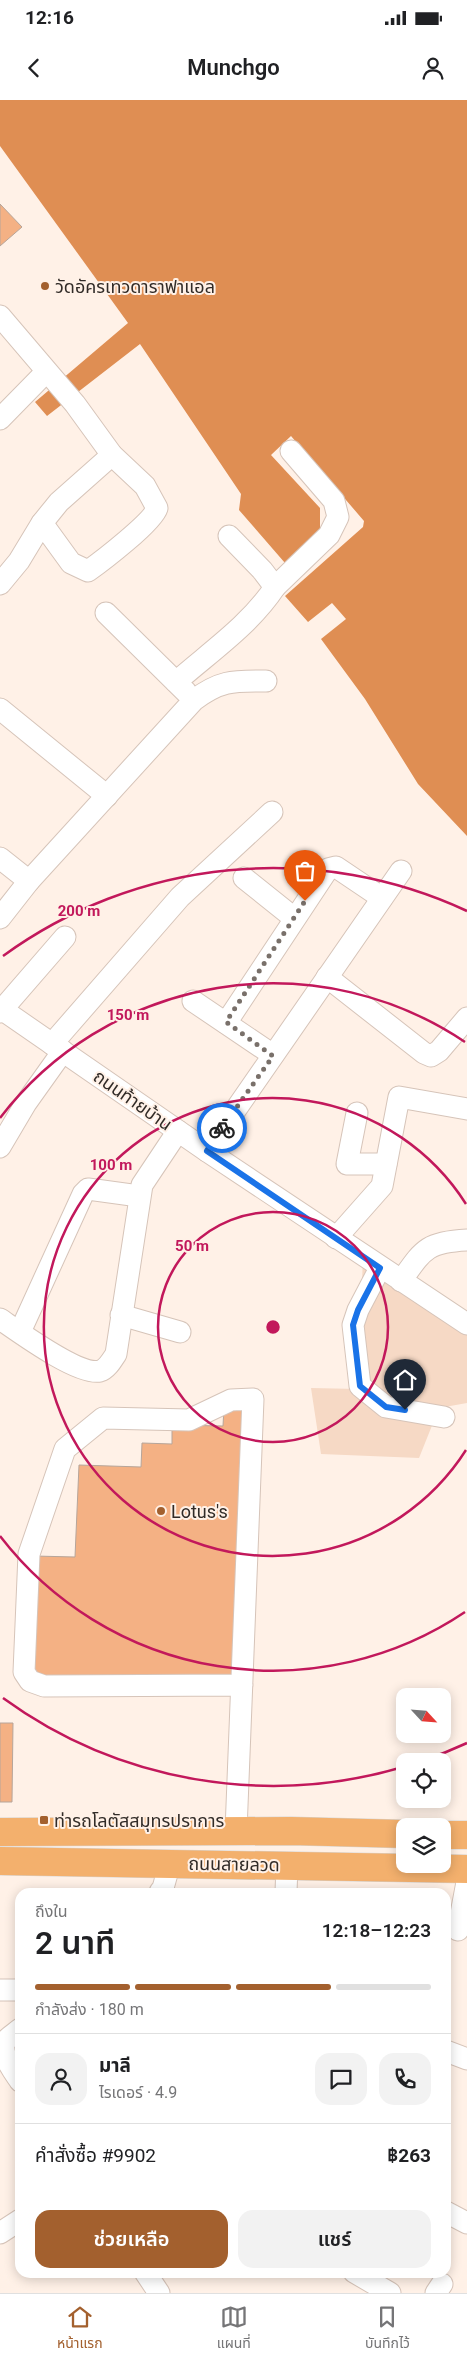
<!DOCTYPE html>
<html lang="th">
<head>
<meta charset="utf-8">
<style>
  :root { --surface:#fff; --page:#f2f2f2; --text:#202124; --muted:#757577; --line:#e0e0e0; --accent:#a3602e }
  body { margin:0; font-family:Roboto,"Noto Sans Thai",sans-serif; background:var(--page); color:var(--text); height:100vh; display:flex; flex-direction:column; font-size:19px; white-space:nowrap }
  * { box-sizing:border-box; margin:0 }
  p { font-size:16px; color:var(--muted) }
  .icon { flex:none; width:28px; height:28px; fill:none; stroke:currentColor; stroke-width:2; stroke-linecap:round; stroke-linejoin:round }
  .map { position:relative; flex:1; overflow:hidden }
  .panel { position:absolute; left:15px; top:1788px; width:436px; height:390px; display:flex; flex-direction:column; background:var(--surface); border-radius:15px; box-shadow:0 2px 12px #0003 }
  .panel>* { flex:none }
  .needle { width:32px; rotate:116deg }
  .controls { position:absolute; left:396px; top:1588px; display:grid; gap:10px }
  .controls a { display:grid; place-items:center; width:55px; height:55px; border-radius:10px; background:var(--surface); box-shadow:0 2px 12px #0003; font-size:25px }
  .pin { position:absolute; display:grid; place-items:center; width:42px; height:42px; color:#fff; margin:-51px -21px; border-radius:50% 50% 50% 0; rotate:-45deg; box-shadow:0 0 5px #0007 }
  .pin .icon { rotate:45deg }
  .courier { position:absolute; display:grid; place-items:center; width:50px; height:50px; margin:-25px; border:4px solid #1a73e8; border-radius:50%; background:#fff; color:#222; box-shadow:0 1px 6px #0007 }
  .headline em { font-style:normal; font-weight:600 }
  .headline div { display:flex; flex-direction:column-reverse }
  .headline { display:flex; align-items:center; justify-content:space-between; height:85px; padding:0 20px }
  h1 { font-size:32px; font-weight:600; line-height:38px }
  .bar { display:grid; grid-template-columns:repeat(4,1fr); gap:8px 5px; align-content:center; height:60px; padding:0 20px }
  .bar i { height:6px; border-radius:4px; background:var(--line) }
  .bar .on { background:var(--accent) }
  .bar p { grid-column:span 4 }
  .line { display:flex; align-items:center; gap:12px; padding:0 20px; border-top:1px solid var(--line) }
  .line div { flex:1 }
  .round { display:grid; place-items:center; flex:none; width:52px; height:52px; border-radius:15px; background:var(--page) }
  .action { display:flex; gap:10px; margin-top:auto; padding:10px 20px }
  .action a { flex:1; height:58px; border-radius:15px; background:var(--accent); color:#fff; font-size:20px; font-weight:600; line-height:58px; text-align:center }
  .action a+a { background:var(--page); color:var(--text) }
  .status { display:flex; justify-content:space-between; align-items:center; height:35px; padding:0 25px; background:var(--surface); direction:ltr }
  .status svg { height:14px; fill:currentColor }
  header { display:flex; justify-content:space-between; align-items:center; height:65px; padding:0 20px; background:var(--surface); font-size:22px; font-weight:600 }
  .menu { display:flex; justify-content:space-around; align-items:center; height:70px; border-top:1px solid var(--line); background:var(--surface); font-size:14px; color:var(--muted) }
  .menu a { display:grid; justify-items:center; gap:2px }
  .menu .on { color:var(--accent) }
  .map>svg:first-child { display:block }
</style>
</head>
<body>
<div class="status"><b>12:16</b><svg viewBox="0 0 49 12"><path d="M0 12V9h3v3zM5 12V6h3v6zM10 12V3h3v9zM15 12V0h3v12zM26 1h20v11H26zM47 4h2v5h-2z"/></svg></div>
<header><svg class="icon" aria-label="back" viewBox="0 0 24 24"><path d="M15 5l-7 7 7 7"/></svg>Munchgo<svg class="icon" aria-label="person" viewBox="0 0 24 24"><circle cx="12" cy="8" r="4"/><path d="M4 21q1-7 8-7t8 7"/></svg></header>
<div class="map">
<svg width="467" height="2193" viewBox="0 0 467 2193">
  <rect width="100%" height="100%" fill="#fff1e7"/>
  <polygon fill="#f6d9c5" points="363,1156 467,1224 467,1303 439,1308 419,1358 321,1354 311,1288 358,1289"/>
  <polygon fill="#df8e53" points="0,0 467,0 467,736 418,684 365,599 321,539 346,519 332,503 308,522 285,496 363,427 364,421 291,336 271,355 320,408 320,430 285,463 239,410 241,394 140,244 47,316 35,302 128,223 0,46"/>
  <g fill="#f4b184" stroke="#b6a59a">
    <polygon points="0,104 22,127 0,146"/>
    <polygon points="224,1307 249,1307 240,1583 30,1577 34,1456 75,1457 79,1365 141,1367 142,1343 172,1344 172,1325 223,1326"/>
    <polygon points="0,1623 13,1623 12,1702 0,1702"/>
  </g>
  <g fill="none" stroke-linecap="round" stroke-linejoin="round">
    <g stroke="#d6c4b9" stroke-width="23">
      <g id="minor">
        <path d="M0,216L75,304L112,355L145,386L157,408C153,422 102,461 88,471L71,463L42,423"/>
        <polyline points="0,319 46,272"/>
        <polyline points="0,484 19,461 42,423 59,402 112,355"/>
        <polyline points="275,487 329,435 338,417 334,401 291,351"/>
        <polyline points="106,513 186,592"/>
        <path d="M176,582C210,552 250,525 275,487L262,470L229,436"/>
        <polyline points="0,609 107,696"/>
        <polyline points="0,758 29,781"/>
        <polyline points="244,778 294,818"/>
        <path d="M0,818L29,781L194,600C221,580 233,581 266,581"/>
        <polyline points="327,877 424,953 431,956 439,951 467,918"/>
        <polyline points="193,901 273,955"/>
        <polyline points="0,908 207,1051 467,1224"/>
        <polyline points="0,912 65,837"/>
        <polyline points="226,923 328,769 336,767 382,798"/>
        <polyline points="52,944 180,797 272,712"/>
        <polyline points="357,1013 347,1064 386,1064"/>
        <polyline points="0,1047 26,1003 63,951"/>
        <polyline points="207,1051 401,771"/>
        <polyline points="336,1138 382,1086 399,997 467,1009"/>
        <polyline points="380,1168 358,1210 353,1225 360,1286 386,1307 444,1317"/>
        <path d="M401,1181C423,1150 426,1142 467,1140"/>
        <polyline points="121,1215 180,1232"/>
        <path d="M0,1219C19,1232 79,1276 100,1271C107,1269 112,1260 116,1254L142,1085L178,1031"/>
        <polyline points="20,1232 83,1094 88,1089 139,1096"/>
        <polyline points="236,1731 253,1299 231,1300 189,1320 103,1318 65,1349 29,1454 24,1572 30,1581 44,1586 242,1585"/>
        <polyline points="160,1792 163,1788 170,1763"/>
        <polyline points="286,1792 287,1765"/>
        <polyline points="458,1830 467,1782"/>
        <polyline points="0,1890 20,1890"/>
        <path d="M20,1929C16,1933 8,1937 5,1942C0,1954 14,1972 20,1981"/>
        <polyline points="446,1951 467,1959"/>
        <polyline points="446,2112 467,2123"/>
        <polyline points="0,2133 20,2120"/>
        <polyline points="145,2172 159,2193"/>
        <polyline points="354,2172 390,2193"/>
        <polyline points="436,2193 442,2184"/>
      </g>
    </g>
    <g stroke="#d6d5d4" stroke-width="29">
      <g id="major">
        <polyline points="0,1732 291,1731 405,1734"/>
        <polyline points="442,1735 467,1735"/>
        <polyline points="0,1761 467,1769"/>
      </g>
    </g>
    <use href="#minor" stroke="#fff" stroke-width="21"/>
    <use href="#major" stroke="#f3b06d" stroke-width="28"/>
  </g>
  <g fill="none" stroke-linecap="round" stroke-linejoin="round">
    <polyline stroke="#79706a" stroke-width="5" stroke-dasharray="0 9" points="222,1028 273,956 226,922 305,801"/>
    <polyline stroke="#1a73e8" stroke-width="6" points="222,1028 207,1051 380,1168 358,1210 353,1225 360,1286 386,1307 405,1310"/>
  </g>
  <g fill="none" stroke="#c2185b" stroke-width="2.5">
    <circle cx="273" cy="1227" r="115"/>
    <path d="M466 1350A229 229 0 1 1 466 1104"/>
    <path d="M465 1512A344 344 0 0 1 0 1436M0 1018A344 344 0 0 1 465 942"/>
    <path d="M467 1643A459 459 0 0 1 422 1661M403 1667A459 459 0 0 1 3 1598M3 856A459 459 0 0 1 467 811"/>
  </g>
  <g fill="#a3602e" stroke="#fff1e7" stroke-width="2">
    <circle cx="45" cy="186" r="5"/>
    <circle cx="161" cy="1411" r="5"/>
    <rect x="39" y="1715" width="10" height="10" rx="2.5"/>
  </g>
  <g text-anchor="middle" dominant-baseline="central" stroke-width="4" stroke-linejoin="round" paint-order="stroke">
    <g font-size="18" fill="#312b27" stroke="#fff1e7" text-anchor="start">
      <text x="55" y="186">วัดอัครเทวดาราฟาแอล</text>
      <text x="171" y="1411">Lotus's</text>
      <text x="54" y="1720">ท่ารถโลตัสสมุทรปราการ</text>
    </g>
    <g font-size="18" fill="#312b27" stroke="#fff1e7">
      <text transform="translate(133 1000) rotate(35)">ถนนท้ายบ้าน</text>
      <text transform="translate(234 1764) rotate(1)">ถนนสายลวด</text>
    </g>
  </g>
  <circle cx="273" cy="1227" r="8" fill="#c2185b" stroke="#fff1e7" stroke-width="2.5"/>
  <g font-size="15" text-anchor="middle" font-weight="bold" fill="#c2185b" stroke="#fff1e7" stroke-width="4" stroke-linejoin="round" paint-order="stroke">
    <text x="79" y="816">200 m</text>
    <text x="128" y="920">150 m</text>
    <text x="111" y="1070">100 m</text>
    <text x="192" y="1151">50 m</text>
  </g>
</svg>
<div class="controls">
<a><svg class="needle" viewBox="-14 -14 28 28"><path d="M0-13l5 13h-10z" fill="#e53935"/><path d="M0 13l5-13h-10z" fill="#757577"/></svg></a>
<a><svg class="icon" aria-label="locate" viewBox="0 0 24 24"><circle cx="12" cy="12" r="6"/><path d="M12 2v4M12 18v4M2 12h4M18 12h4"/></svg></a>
<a><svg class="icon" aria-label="layers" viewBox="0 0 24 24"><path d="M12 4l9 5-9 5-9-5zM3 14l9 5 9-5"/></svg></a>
</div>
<div class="pin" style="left:305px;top:801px;background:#ea580c"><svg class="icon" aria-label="bag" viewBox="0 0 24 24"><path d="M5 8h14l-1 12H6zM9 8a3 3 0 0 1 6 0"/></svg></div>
<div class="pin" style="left:405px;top:1310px;background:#1f2937"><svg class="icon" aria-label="home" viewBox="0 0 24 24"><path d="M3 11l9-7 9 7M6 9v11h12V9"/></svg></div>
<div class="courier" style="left:222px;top:1028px"><svg class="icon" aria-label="bike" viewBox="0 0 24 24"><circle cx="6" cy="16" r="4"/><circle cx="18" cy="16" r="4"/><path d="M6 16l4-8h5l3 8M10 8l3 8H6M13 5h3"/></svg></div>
<section class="panel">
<div class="headline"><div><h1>2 นาที</h1><p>ถึงใน</p></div><em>12:18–12:23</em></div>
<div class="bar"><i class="on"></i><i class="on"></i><i class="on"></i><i></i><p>กำลังส่ง · 180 m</p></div>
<div class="line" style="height:90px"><a class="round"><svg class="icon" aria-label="person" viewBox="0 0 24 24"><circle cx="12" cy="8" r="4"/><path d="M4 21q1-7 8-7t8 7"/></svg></a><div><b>มาลี</b><p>ไรเดอร์ · 4.9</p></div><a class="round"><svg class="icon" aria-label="chat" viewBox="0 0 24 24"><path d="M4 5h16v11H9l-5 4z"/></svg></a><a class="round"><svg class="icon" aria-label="phone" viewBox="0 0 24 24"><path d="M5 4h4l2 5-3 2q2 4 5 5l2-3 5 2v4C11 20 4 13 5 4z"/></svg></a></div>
<div class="line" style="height:65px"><div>คำสั่งซื้อ #9902</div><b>฿263</b></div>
<div class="action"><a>ช่วยเหลือ</a><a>แชร์</a></div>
</section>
</div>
<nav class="menu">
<a class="on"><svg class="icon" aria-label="home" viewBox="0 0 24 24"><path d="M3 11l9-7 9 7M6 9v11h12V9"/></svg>หน้าแรก</a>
<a><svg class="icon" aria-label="map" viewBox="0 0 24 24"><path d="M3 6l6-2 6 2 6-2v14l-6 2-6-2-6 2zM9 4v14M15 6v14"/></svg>แผนที่</a>
<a><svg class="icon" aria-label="saved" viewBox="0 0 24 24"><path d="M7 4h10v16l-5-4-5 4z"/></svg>บันทึกไว้</a>
</nav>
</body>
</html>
